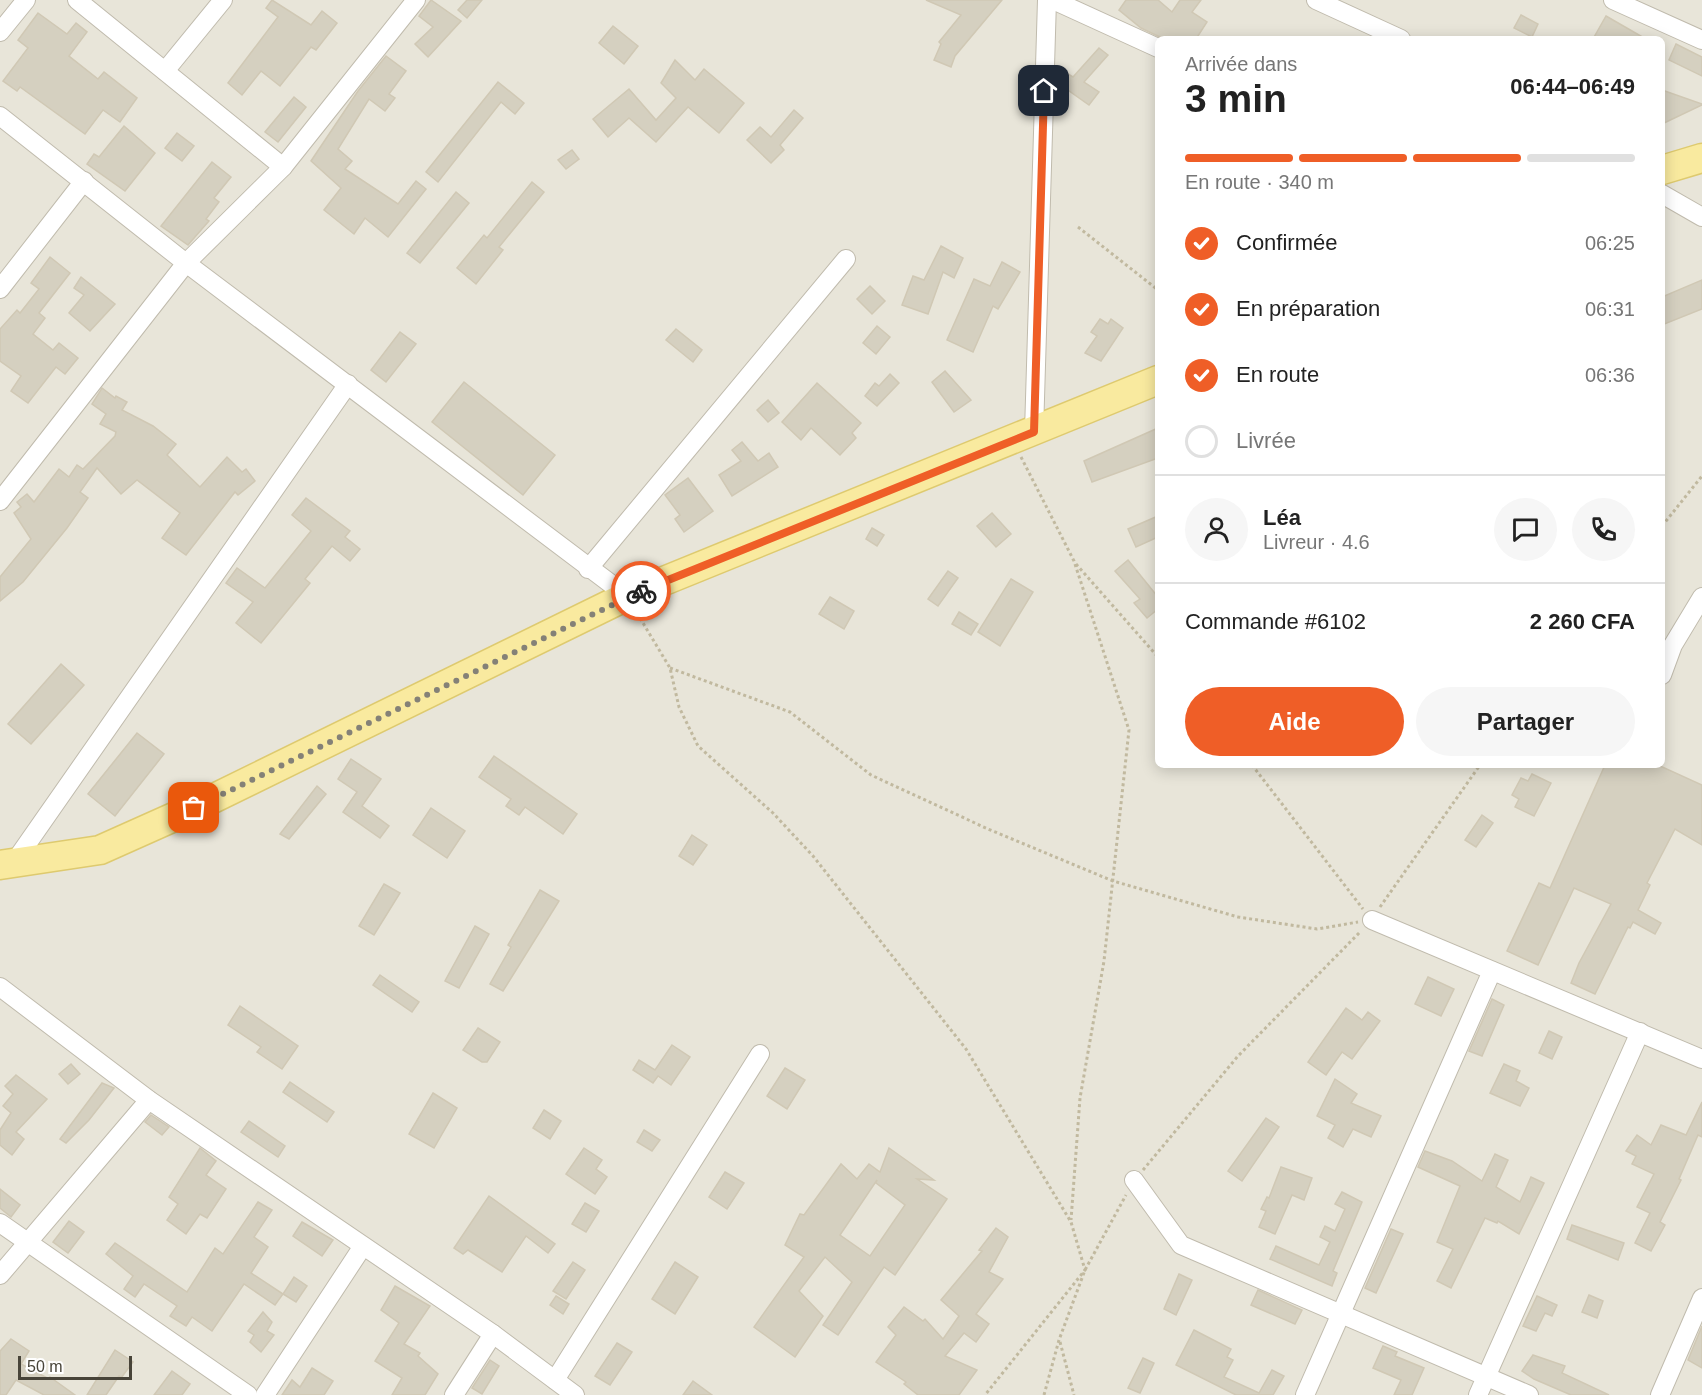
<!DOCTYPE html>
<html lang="fr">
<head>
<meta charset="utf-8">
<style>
  :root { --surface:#fff; --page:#f6f6f6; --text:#222; --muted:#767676; --line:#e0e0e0; --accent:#ef5e27 }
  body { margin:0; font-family:Arial,sans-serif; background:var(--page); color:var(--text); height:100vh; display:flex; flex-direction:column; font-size:22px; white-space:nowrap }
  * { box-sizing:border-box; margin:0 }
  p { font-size:20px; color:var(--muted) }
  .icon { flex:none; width:33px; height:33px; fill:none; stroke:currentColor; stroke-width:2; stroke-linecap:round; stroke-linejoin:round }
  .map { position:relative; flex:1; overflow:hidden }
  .drawer { position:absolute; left:1155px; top:36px; width:510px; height:732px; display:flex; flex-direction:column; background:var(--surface); border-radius:9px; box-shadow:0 3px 15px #0003 }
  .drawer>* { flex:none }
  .scale { position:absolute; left:18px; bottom:15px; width:114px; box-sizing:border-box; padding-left:6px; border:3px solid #484439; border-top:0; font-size:16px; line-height:21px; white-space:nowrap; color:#484439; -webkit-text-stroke:4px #fff; paint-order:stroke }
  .pin { position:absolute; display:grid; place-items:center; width:51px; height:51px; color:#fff; margin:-26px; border-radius:12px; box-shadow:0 3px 9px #0006 }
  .courier { position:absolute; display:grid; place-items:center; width:60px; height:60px; margin:-30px; border:4px solid #ef5e27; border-radius:50%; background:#fff; color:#222; box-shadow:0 2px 8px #0007 }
  .head em { font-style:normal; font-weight:800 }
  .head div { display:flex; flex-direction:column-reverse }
  .head { display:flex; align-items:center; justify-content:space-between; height:102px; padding:0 30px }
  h1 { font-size:39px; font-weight:800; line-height:45px }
  .bar { display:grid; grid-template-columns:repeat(4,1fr); gap:9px 6px; align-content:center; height:72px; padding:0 30px }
  .bar i { height:8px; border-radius:4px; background:var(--line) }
  .bar .on { background:var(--accent) }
  .bar p { grid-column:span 4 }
  .line { display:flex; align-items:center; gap:15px; padding:0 30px; border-top:2px solid var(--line) }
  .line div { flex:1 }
  .round { display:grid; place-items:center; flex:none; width:63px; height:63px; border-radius:32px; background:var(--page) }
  ol { padding:0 30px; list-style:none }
  li { display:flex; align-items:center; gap:18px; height:66px }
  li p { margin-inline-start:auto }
  li .icon { padding:6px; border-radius:50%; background:var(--accent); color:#fff; stroke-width:4 }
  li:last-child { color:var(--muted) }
  li i { width:33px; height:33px; border:3px solid var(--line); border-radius:50% }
  .button { display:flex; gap:12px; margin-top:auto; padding:12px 30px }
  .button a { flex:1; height:69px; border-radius:36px; background:var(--accent); color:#fff; font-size:24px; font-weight:800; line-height:69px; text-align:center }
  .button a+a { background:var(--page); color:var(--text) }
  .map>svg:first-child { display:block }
</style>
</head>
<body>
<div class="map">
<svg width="1702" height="1395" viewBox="0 0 1702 1395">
  <rect width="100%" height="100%" fill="#f4f3ea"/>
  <path fill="#e8e5d9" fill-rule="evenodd" d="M0,0H1702V1395H0ZM1158,39H1662V765H1158Z"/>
  <g fill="#d5d0c0" stroke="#d0c8b4" stroke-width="1.5" fill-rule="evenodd">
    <polygon points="272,0 311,25 322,11 337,23 316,50 311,47 280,86 261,71 242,95 228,83 278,17 266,8"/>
    <polygon points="431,0 461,21 428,57 415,44 433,27 419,16"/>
    <polygon points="467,0 482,0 467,18 458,10"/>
    <polygon points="926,0 1002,0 955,56 951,67 934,60 941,44 939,42 961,15"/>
    <polygon points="1126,0 1158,0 1172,12 1180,0 1201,0 1192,12 1207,22 1196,39 1164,39 1141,28 1119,10"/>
    <polygon points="38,13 67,34 76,23 87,32 69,56 98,79 104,72 137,98 120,122 103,110 85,134 20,87 17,91 3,81 28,48 18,40"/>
    <polygon points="1521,15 1538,24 1532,37 1514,28"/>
    <polygon points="1606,16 1646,39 1593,39"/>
    <polygon points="613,26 638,46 624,64 599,43"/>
    <polygon points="1676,44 1702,57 1702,76 1669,60"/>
    <polygon points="1099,48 1108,55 1084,82 1099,92 1089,105 1058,83 1065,72 1073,77"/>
    <polygon points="386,56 406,71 389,94 395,98 385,111 369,99 338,149 352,161 345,169 398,204 416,181 426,189 388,237 365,218 354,234 324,210 341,188 311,161 358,91"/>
    <polygon points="675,60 695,80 704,69 744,103 719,133 688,107 656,142 629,118 608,137 593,119 629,89 656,120 676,98 661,83"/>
    <polygon points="498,82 524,103 515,114 501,102 438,182 426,172"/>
    <polygon points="1662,90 1702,104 1702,105 1662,124"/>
    <polygon points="294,97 306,107 278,142 265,132"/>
    <polygon points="794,110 803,118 780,145 784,150 771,163 747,140 760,127 771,137"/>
    <polygon points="124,126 155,153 125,191 87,164 94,154 99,157"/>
    <polygon points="177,133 194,146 182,161 165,148"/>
    <polygon points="572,150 579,159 566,169 558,160"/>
    <polygon points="212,162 231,177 214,198 219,202 206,219 209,221 188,245 161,226"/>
    <polygon points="532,182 544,192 499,247 503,250 476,284 457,268 484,235 487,238"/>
    <polygon points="456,192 469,203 420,263 407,253"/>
    <polygon points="941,246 963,258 954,278 943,272 928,314 902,305 913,276 924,280"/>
    <polygon points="50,257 70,273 39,313 45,318 33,334 53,350 59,343 78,358 65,374 56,367 28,403 11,391 21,376 0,361 0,329 17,310 20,313 39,289 31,283"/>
    <polygon points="1002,262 1020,272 998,309 993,306 973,352 947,340 974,279 990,286"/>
    <polygon points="81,277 115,304 90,331 69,313 84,295 74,288"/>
    <polygon points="1702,280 1702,309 1662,325 1662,297"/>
    <polygon points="870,286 885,301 872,314 857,299"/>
    <polygon points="1100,319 1108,324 1111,319 1123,328 1101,361 1085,353 1097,336 1091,332"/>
    <polygon points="877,326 890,337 876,354 863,343"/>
    <polygon points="676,329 702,350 693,362 666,340"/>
    <polygon points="400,332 416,344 386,382 371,370"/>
    <polygon points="945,371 971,400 954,412 932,382"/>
    <polygon points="890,374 899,383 877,406 865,396 875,383 879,386"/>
    <polygon points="464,382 555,455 523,495 432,422"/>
    <polygon points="817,383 861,423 852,433 856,438 840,455 811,428 801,440 782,422"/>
    <polygon points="102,388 115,398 116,396 127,402 122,410 153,426 176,444 167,455 200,487 227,457 242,472 246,469 255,481 238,495 235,492 186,555 162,538 180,513 137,480 121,494 97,468 80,492 88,498 67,528 23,582 0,601 0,577 31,539 14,513 21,507 17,502 27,494 34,502 59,469 69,477 77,465 83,469 115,436 116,432 100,424 106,414 92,404"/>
    <polygon points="768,400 779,413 768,422 757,410"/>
    <polygon points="1158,428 1158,458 1092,482 1084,461"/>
    <polygon points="742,442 758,461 769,453 778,467 732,496 719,475 741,461 732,450"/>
    <polygon points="688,478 713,511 684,532 675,519 680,515 665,495"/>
    <polygon points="306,498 350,531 345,537 360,549 350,561 332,546 305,579 310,583 261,643 236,623 253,602 226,583 237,568 265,588 311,531 292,515"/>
    <polygon points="992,513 1011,534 996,547 977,526"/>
    <polygon points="1158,516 1158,537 1136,547 1128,529"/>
    <polygon points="872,528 884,535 877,546 866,539"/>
    <polygon points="1128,560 1158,597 1158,609 1147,618 1134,603 1140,599 1115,571"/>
    <polygon points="948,571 958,578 938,606 928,599"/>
    <polygon points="1011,579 1033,592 1000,646 978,632"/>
    <polygon points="830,597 854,611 844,629 819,614"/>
    <polygon points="959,612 978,624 971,635 952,624"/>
    <polygon points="61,664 84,685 31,744 8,724"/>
    <polygon points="137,733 164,754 115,816 88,794"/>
    <polygon points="494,756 577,814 563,834 525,807 519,815 506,806 511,799 479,777"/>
    <polygon points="351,759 381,779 362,806 389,826 380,838 343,812 357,792 338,779"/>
    <polygon points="1605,765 1658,765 1702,785 1702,845 1675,829 1647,883 1650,885 1638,910 1661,923 1655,934 1633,922 1630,928 1628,927 1595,994 1571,983 1579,963 1611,904 1574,888 1538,965 1507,951 1539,883 1550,888"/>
    <polygon points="1532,774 1551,783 1534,816 1515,807 1519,799 1512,795 1521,778 1528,781"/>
    <polygon points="317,786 326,794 289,839 280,834"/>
    <polygon points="431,808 465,831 447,858 413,835"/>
    <polygon points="1482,815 1493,823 1476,847 1465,840"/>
    <polygon points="692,835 707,845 693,865 679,856"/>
    <polygon points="384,884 400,893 374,935 359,926"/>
    <polygon points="540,890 559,901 503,991 490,984 511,947 508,945"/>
    <polygon points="475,926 489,934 459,988 445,981"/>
    <polygon points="380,975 419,1002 412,1012 373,985"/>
    <polygon points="1428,977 1454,989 1441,1016 1415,1004"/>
    <polygon points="1492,999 1504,1005 1482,1056 1469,1051"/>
    <polygon points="240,1006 298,1046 282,1069 257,1052 261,1047 228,1025"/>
    <polygon points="1346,1008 1362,1020 1368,1012 1380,1021 1352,1059 1342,1052 1326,1075 1308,1062"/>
    <polygon points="478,1028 500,1042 487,1062 482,1062 463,1050"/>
    <polygon points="1549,1031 1562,1037 1552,1059 1539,1053"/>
    <polygon points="672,1045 690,1057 671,1085 658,1076 653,1083 633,1070 639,1060 655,1070"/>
    <polygon points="71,1064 80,1074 68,1084 59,1074"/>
    <polygon points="1504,1064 1520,1071 1516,1081 1529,1088 1520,1106 1490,1093"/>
    <polygon points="785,1068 805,1080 787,1109 767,1096"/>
    <polygon points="16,1075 47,1099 16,1132 24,1139 12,1155 0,1145 0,1130 11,1113 3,1106 13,1094 5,1086"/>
    <polygon points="1335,1079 1357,1094 1351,1103 1381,1116 1371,1137 1353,1129 1343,1147 1328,1138 1335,1125 1317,1116"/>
    <polygon points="290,1082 334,1112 327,1122 283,1092"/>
    <polygon points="102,1083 114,1088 89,1120 66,1143 60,1139"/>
    <polygon points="433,1093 457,1108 434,1148 409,1134"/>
    <polygon points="1702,1102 1702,1137 1698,1135 1679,1179 1681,1180 1660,1222 1665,1225 1651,1251 1635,1243 1650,1213 1637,1207 1654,1174 1632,1164 1636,1156 1626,1151 1637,1135 1651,1145 1661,1125 1686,1135"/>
    <polygon points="544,1110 561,1121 550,1139 533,1128"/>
    <polygon points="151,1115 169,1127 162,1135 145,1122"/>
    <polygon points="1266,1118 1279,1127 1242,1181 1228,1171"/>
    <polygon points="249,1121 285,1146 278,1157 241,1132"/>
    <polygon points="644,1130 660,1140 652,1151 637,1142"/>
    <polygon points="200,1148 216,1161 206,1175 226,1189 207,1218 200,1214 186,1234 167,1220 178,1204 169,1197"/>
    <polygon points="584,1148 602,1160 596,1169 607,1177 595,1194 566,1174"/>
    <path d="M889,1148L934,1180L917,1179L947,1199L895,1275L884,1267L838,1335L823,1325L852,1282L825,1257L799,1291L823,1316L795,1357L754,1327L804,1257L785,1245L800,1214L804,1215L841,1164L857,1179L869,1164L880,1172ZM877,1180L876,1183L905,1205L870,1256L840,1235Z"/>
    <polygon points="1425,1151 1452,1161 1482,1181 1495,1154 1508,1160 1496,1187 1520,1202 1531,1177 1544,1183 1519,1234 1498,1221 1497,1223 1485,1218 1451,1288 1437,1281 1453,1249 1437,1242 1460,1186 1418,1167"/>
    <polygon points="1281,1167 1312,1178 1304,1200 1292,1195 1275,1234 1259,1227 1266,1211 1261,1209 1267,1197 1269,1198"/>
    <polygon points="725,1172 744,1183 727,1209 709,1197"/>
    <polygon points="0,1189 20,1205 11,1217 0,1208"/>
    <polygon points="1342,1192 1362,1202 1333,1271 1337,1273 1332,1286 1270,1259 1276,1246 1319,1265 1330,1242 1320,1237 1325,1226 1335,1231 1345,1209 1335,1204"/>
    <polygon points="489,1196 555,1244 548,1253 526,1236 502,1272 468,1250 463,1254 454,1248"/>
    <polygon points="258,1202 272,1210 254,1237 268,1247 251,1273 283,1294 275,1305 244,1284 212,1331 192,1317 186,1326 170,1316 177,1306 144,1284 135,1297 124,1289 133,1276 106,1254 115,1243 187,1292 215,1248 223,1254"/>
    <polygon points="585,1203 599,1211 586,1232 572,1224"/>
    <polygon points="69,1221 84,1232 68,1253 53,1242"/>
    <polygon points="302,1222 333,1240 322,1256 293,1236"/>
    <polygon points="1572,1225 1624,1243 1618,1260 1567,1239"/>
    <polygon points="996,1228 1008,1237 989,1272 1003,1279 976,1314 989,1324 976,1342 964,1333 945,1356 977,1370 959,1395 918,1395 904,1384 906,1382 876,1362 896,1335 888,1327 904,1307 923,1321 925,1319 943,1339 959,1316 941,1300 982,1251 979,1250"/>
    <polygon points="1391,1229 1403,1234 1376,1293 1365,1288"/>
    <polygon points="573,1262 585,1270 566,1299 553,1291"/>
    <polygon points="675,1262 698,1277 675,1314 652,1299"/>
    <polygon points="1179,1274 1192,1280 1176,1315 1164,1309"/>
    <polygon points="294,1277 307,1286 296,1302 283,1294"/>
    <polygon points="395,1286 430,1306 404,1344 420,1353 418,1356 438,1374 425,1395 392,1395 402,1378 375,1361 399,1323 381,1310"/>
    <polygon points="1258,1290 1302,1310 1295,1324 1251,1305"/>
    <polygon points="1589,1295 1603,1301 1597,1318 1582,1312"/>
    <polygon points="556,1296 569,1304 563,1314 550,1305"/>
    <polygon points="1537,1296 1557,1305 1552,1316 1545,1313 1536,1331 1523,1326"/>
    <polygon points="263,1312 272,1322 267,1331 274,1335 261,1352 250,1342 254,1335 248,1331"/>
    <polygon points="1702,1326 1702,1368 1688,1360"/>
    <polygon points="1194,1330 1231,1349 1227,1357 1233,1360 1224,1377 1259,1393 1272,1370 1284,1376 1273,1395 1236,1395 1176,1365"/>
    <polygon points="11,1339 29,1351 21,1364 49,1379 50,1377 75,1395 44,1395 16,1380 6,1395 0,1395 0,1351"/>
    <polygon points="617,1343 632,1352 610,1385 595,1376"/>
    <polygon points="1383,1346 1397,1352 1395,1356 1424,1368 1412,1395 1394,1395 1401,1380 1373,1368"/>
    <polygon points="115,1350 133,1362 121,1378 119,1376 106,1395 87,1395"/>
    <polygon points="1533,1355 1565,1366 1562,1373 1609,1395 1571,1395 1534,1379 1522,1371"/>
    <polygon points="1143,1358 1154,1363 1140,1393 1128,1388"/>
    <polygon points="490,1360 499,1366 482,1394 472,1388"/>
    <polygon points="312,1368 333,1381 324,1395 282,1395 292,1380 300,1387"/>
    <polygon points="172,1371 190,1384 182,1395 154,1395"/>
    <polygon points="693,1381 712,1395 683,1395"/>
  </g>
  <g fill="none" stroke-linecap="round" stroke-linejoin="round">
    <g stroke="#c0bbad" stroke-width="20">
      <g id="minor">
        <polyline points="77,0 283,167"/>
        <polyline points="1053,0 1158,48"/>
        <polyline points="1316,0 1401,39"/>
        <polyline points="1613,0 1702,40"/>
        <polyline points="0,32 26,0"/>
        <polyline points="165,71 223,0"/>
        <polyline points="0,116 186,263 627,596"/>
        <polyline points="1662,194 1702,217"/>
        <polyline points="0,289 84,181"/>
        <polyline points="1034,432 1047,0"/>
        <polyline points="0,501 186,263 283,167 416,0"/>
        <polyline points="588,569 846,259"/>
        <polyline points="1662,675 1673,645 1702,597"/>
        <polyline points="13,864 348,384"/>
        <polyline points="1372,920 1702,1059"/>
        <polyline points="0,987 149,1100 493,1334 575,1395"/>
        <polyline points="1134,1180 1181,1245 1529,1395"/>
        <polyline points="0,1223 248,1395"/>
        <polyline points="0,1275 149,1100"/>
        <polyline points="555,1380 760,1054"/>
        <polyline points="265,1395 363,1246"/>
        <polyline points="454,1395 493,1334"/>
        <polyline points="1305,1395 1492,971"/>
        <polyline points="1478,1395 1640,1032"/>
        <polyline points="1660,1395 1702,1298"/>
      </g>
    </g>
    <g stroke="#deca6f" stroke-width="31">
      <g id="primary">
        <polyline points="1662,170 1702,158"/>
        <polyline points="0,865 100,850 194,808 627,596 1158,380"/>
      </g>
    </g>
    <g stroke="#c1b99f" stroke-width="3" stroke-dasharray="3 3" stroke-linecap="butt">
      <polyline points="1078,227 1158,290"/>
      <polyline points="1021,457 1074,561 1129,730 1104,961 1080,1098 1071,1220"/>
      <polyline points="1662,526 1702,476"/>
      <polyline points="1076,564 1158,657"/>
      <polyline points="637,613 670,668 679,707 698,746 773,813 813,856 966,1049 1071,1222 1085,1270 985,1395"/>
      <polyline points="670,668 790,712 871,775 988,829 1113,881 1238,917 1317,929 1358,922"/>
      <polyline points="1252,765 1363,909"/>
      <polyline points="1380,907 1480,765"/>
      <polyline points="1143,1170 1238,1056 1361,931"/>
      <polyline points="1060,1342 1074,1395"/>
      <polyline points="1044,1395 1059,1340 1085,1270 1126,1195"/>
    </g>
    <use href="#minor" stroke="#fff" stroke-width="18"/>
    <use href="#primary" stroke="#f9ea9f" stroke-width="28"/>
  </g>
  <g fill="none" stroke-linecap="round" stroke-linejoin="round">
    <polyline stroke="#848177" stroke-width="6" stroke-dasharray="0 10.8" points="194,808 641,591"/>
    <polyline stroke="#ef5e27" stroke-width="8" points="641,591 1034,432 1044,91"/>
  </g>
</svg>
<div class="scale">50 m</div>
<div class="pin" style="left:194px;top:808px;background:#ea580c"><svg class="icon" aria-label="bag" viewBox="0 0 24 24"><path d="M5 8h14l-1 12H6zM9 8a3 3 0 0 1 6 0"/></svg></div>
<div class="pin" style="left:1044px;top:91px;background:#1f2937"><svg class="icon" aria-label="home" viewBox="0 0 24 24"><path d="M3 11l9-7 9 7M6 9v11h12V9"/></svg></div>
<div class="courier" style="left:641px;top:591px"><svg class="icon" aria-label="bike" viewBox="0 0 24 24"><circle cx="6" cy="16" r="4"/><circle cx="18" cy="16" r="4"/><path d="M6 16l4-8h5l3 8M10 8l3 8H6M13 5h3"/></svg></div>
<section class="drawer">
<div class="head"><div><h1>3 min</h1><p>Arrivée dans</p></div><em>06:44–06:49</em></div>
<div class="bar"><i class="on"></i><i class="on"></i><i class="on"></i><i></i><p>En route · 340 m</p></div>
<ol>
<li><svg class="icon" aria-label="check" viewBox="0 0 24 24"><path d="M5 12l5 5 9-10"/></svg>Confirmée<p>06:25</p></li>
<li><svg class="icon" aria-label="check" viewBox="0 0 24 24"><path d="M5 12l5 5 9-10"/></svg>En préparation<p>06:31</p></li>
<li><svg class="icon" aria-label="check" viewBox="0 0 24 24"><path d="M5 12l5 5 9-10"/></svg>En route<p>06:36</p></li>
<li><i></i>Livrée</li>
</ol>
<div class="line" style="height:108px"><a class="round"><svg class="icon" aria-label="person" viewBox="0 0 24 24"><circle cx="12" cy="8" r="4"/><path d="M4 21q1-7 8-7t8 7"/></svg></a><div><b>Léa</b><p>Livreur · 4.6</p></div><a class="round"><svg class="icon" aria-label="chat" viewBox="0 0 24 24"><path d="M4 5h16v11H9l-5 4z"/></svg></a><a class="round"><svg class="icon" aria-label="phone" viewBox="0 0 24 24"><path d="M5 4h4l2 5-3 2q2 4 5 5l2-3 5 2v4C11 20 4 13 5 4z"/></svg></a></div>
<div class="line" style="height:78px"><div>Commande #6102</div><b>2 260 CFA</b></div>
<div class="button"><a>Aide</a><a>Partager</a></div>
</section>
</div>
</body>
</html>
